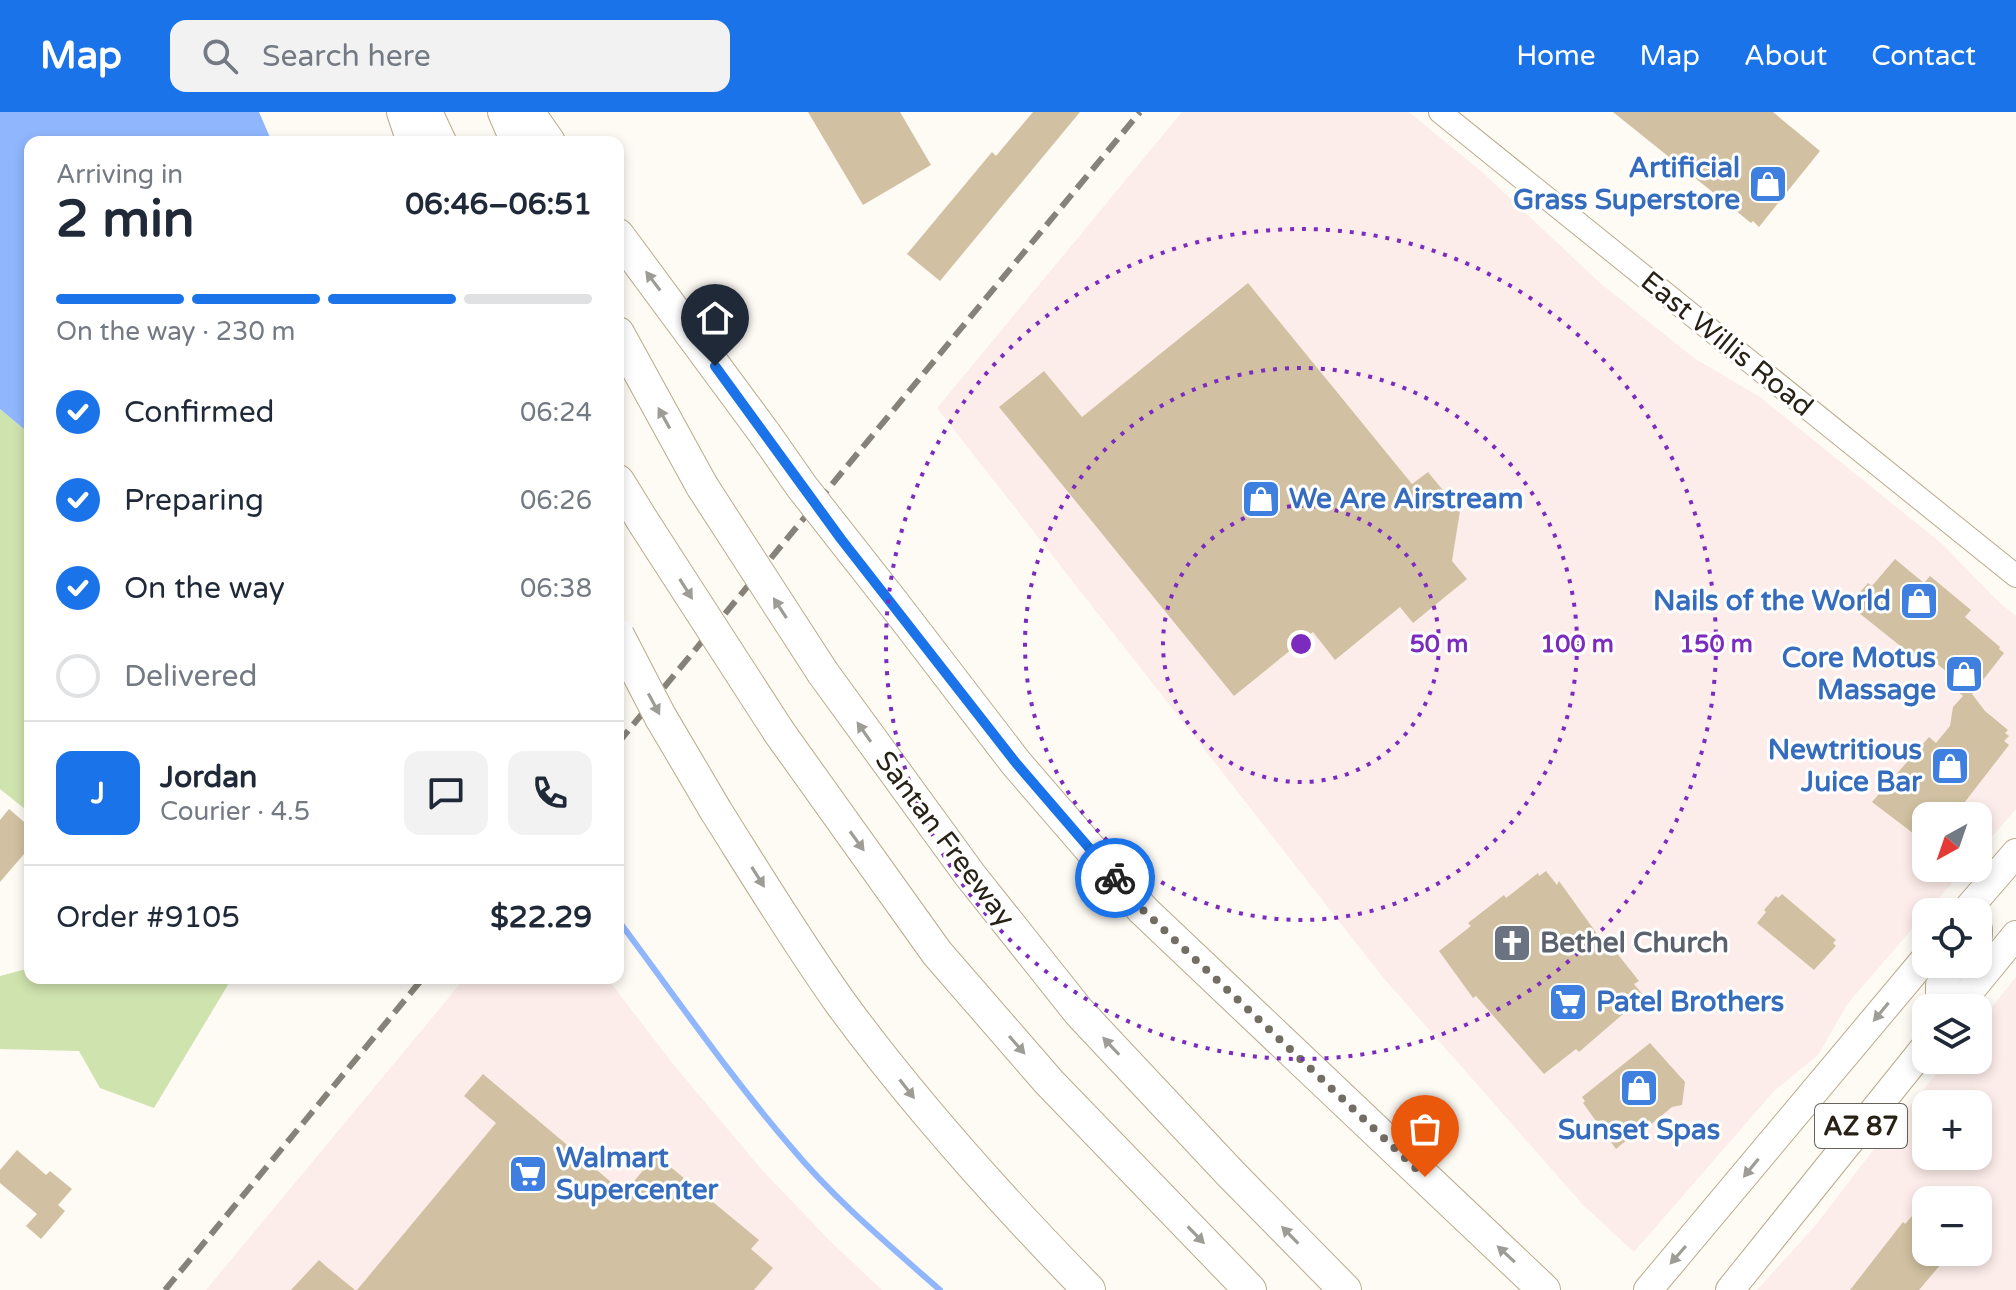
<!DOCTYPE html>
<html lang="en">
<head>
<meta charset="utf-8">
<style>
  :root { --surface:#fff; --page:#f2f2f3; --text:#1f2937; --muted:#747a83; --line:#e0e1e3; --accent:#1a73e8 }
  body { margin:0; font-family:"Varela Round",sans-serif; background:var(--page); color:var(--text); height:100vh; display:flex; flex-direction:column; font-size:30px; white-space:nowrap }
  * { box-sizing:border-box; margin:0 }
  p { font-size:26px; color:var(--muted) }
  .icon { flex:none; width:44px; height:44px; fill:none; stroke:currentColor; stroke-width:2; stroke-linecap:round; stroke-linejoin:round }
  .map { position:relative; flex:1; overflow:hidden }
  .sheet { position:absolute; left:24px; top:24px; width:600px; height:848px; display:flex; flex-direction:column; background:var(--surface); border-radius:16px; box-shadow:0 4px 12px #0003 }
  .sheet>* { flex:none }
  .needle { width:52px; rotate:220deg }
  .fabs { position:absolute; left:1912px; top:690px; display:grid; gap:16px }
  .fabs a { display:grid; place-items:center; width:80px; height:80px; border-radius:16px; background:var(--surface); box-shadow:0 4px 12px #0003; font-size:40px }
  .pin { position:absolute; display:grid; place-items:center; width:68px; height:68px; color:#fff; margin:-82px -34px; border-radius:50% 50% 50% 0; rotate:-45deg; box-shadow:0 0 8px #0007 }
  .pin .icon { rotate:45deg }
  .courier { position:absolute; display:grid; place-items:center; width:80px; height:80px; margin:-40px; border:6px solid #1a73e8; border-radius:50%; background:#fff; color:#222; box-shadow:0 2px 10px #0007 }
  .overview em { font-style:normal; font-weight:700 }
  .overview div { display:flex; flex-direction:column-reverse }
  .overview { display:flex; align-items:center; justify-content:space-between; height:136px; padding:0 32px }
  h1 { font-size:52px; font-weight:700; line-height:60px }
  .bar { display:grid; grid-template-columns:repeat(4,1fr); gap:12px 8px; align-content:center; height:96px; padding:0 32px }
  .bar i { height:10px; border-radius:6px; background:var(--line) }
  .bar .selected { background:var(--accent) }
  .bar p { grid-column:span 4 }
  .line { display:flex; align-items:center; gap:20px; padding:0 32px; border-top:2px solid var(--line) }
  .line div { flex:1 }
  .round { display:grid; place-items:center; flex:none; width:84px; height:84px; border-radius:16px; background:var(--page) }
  ol { padding:0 32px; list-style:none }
  li { display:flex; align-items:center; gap:24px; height:88px }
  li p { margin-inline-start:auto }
  li .icon { padding:8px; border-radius:50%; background:var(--accent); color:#fff; stroke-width:4 }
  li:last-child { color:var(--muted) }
  li i { width:44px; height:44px; border:4px solid var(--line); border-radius:50% }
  header { display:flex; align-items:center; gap:48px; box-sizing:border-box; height:112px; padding:0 40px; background:var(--accent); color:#fff }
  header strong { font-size:38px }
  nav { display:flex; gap:44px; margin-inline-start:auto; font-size:28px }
  .search { width:560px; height:72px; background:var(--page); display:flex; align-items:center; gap:20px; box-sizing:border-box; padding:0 28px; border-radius:16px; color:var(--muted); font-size:30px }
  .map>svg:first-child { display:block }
</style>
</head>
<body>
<header>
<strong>Map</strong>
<div class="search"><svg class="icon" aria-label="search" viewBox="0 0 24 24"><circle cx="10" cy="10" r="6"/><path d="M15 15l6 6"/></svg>Search here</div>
<nav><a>Home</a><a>Map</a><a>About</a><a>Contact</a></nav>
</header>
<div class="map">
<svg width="2016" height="1178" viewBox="0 0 2016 1178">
  <rect width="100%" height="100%" fill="#fefaf4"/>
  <g fill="#fdedea" fill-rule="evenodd">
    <polygon points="1182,0 1409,0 1482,60 1600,171 1694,246 1760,285 1941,431 2001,492 2016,504 2016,697 1978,741 1978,704 1926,704 1926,756 1965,756 1848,891 1818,943 1774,979 1634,1140 1583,1093 1381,863 937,296"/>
    <path d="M2016,865V1178H1757L1815,1114L1874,1037L1948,948H1978V912ZM1926,992H1978V1044H1926ZM1926,1088H1978V1140H1926Z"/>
    <polygon points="465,866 607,866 673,952 762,1058 830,1129 882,1178 206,1178"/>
  </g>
  <g fill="#cfe3ae">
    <polygon points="0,297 30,322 30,701 0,677"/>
    <polygon points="30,856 30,866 232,866 154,996 100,976 79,939 0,937 0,864"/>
  </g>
  <polygon fill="#90b6fd" points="0,0 259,0 272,30 30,30 30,322 0,297"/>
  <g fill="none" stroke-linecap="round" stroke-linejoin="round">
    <path stroke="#90b6fd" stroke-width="6" d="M618,808C675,884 729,963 791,1035C835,1088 889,1133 940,1178"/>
  </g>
  <g fill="#d1c1a2">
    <polygon points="808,0 900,0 931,53 863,93"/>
    <polygon points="1033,0 1080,0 940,169 907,142 992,40 996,44"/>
    <polygon points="1613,0 1773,0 1820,39 1759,115 1753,109 1751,111 1730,94 1725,95 1725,90"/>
    <polygon points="1248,171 1412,372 1428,360 1460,399 1452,449 1467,467 1413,511 1400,495 1335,548 1313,520 1234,584 999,295 1044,259 1082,305"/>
    <polygon points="1895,447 1924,471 1930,464 1971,498 1965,505 2000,535 1999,537 2004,541 1972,582 1985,599 2008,618 2005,621 2009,624 2004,629 2009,633 1954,704 1926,704 1926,731 1872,690 1929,625 1936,631 1950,614 1953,595 1963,584 1949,571 1947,560 1924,541 1918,548 1849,493 1868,471 1872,474"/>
    <polygon points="9,697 30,715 30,735 0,770 0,708"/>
    <polygon points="1546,759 1557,773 1559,769 1605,833 1608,830 1639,869 1634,872 1644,884 1579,940 1576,937 1544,962 1476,884 1473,886 1439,839 1471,814 1468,811 1504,783 1506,786 1538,761 1539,764"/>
    <polygon points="1782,782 1836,828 1833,831 1836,834 1814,858 1757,811 1766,800 1764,798 1776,784 1778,786"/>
    <polygon points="1650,931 1685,970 1682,993 1672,995 1630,1030 1628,1027 1616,1037 1583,991 1585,989 1582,985"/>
    <polygon points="483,962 624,1081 656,1043 759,1128 751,1137 773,1156 754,1178 357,1178 496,1011 464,984"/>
    <polygon points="17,1038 46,1063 50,1059 72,1077 58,1093 65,1099 41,1127 26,1114 37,1102 0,1071 0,1058"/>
    <polygon points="1926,1088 1926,1140 1938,1140 1946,1146 1919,1178 1850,1178 1903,1110 1905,1112"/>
    <polygon points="319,1148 328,1156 355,1178 291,1178"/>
  </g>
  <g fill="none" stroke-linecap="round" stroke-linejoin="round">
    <g stroke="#b9ab8c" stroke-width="24">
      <polyline id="tertiary" points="1440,0 2016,464"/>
    </g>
    <g stroke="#b9ab8c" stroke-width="30">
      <g id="primary">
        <polyline points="1965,800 2016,741"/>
        <polyline points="1978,817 1978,823"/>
        <polyline points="1940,896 1940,873 1955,852"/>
        <polyline points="1956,896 2016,823"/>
        <polyline points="1648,1178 1926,846"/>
        <polyline points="1730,1178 1926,934"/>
      </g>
    </g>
    <g stroke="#b9ab8c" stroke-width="34">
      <g id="motorway">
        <polyline points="403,0 413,30"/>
        <polyline points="426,0 440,30"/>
        <polyline points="504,0 517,30"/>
        <polyline points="528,0 549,30"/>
        <polyline points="618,123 765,322"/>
        <polyline points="618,221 702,374"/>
        <polyline points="618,369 644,411"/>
        <polyline points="894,492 1016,651 1143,798 1544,1178"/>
        <polyline points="823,561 970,763 1079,900 1230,1061 1345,1178"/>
        <polyline points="779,620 937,841 1049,970 1250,1178"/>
        <path d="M716,699C757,764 797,830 842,893C917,995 1001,1088 1089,1178"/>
      </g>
    </g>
    <use href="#tertiary" stroke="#fff" stroke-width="22"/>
    <use href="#primary" stroke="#fff" stroke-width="28"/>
    <use href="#motorway" stroke="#fff" stroke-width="32"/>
    <g stroke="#878279" stroke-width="6" stroke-dasharray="16 8" stroke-linecap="butt">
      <polyline points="618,631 1140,0"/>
      <polyline points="165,1178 423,866"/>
    </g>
    <g stroke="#b9ab8c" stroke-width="34" stroke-linecap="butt">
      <g id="motorway-bridge">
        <polyline points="765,322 802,375 894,492"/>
        <polyline points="702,374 823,561"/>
        <polyline points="644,411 779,620"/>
        <polyline points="618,523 660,604 716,699"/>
      </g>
    </g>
    <use href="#motorway-bridge" stroke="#fff" stroke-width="32"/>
  </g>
  <defs><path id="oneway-solid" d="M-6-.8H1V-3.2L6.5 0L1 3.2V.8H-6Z" transform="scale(2)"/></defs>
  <g fill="#9e9c96">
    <use href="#oneway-solid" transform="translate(653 169) rotate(-127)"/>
    <use href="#oneway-solid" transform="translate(664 306) rotate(-119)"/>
    <use href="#oneway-solid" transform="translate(686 477) rotate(58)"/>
    <use href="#oneway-solid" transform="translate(780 496) rotate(-123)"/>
    <use href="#oneway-solid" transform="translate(654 592) rotate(62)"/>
    <use href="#oneway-solid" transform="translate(864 620) rotate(-125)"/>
    <use href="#oneway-solid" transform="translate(857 729) rotate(54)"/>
    <use href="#oneway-solid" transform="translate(758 765) rotate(58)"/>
    <use href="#oneway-solid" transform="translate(1881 900) rotate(129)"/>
    <use href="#oneway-solid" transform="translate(1017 933) rotate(49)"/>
    <use href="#oneway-solid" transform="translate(1111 934) rotate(-133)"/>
    <use href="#oneway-solid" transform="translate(907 977) rotate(52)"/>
    <use href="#oneway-solid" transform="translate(1751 1056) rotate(129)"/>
    <use href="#oneway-solid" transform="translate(1196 1123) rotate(46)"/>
    <use href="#oneway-solid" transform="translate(1290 1123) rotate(-134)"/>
    <use href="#oneway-solid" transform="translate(1506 1142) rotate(-137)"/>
    <use href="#oneway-solid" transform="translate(1678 1143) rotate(131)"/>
  </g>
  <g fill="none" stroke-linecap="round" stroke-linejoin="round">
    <polyline stroke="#736e64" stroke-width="8" stroke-dasharray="0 14.4" points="1115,766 1143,798 1425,1065"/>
    <polyline stroke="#1a73e8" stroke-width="10" points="715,254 841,427 1016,651 1115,766"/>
  </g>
  <g fill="none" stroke="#7b2cbf" stroke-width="4" stroke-dasharray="4 8">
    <circle cx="1301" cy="532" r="138"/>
    <circle cx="1301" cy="532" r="276"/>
    <circle cx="1301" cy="532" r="415"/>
  </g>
  <defs>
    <g id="shop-square" transform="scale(2)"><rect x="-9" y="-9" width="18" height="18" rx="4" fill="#3f7fe0" stroke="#fff"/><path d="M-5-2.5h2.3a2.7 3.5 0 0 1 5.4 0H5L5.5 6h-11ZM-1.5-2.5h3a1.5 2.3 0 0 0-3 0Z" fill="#fff"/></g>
    <g id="church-square" transform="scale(2)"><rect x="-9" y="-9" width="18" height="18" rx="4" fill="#6b7280" stroke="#fff"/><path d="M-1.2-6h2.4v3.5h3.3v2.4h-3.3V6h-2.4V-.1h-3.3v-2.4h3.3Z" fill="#fff"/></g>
    <g id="supermarket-square" transform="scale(2)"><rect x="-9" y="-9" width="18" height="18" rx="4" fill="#3f7fe0" stroke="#fff"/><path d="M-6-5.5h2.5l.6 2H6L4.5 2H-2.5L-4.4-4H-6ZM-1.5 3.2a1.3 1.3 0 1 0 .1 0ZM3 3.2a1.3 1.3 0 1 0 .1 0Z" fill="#fff"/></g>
  </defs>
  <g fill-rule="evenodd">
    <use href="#shop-square" x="1768" y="72"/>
    <use href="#shop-square" x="1261" y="387"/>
    <use href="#shop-square" x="1919" y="489"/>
    <use href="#shop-square" x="1964" y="562"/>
    <use href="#shop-square" x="1950" y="654"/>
    <use href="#church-square" x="1512" y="831"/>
    <use href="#supermarket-square" x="1568" y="890"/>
    <use href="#shop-square" x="1639" y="976"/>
    <use href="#supermarket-square" x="528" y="1062"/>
  </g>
  <g text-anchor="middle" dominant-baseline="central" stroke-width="6" stroke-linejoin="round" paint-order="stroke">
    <rect fill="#fff" stroke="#68645c" stroke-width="2" x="1815" y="992" width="92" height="44" rx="6"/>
    <g font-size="26" font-weight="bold" fill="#282216">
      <text x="1861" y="1014">AZ 87</text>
    </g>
    <g font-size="28" font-weight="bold" fill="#366cbe" stroke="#fff" text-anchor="end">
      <text x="1740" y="56">Artificial<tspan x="1740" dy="32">Grass Superstore</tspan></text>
      <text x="1289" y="387" text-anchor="start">We Are Airstream</text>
      <text x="1891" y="489">Nails of the World</text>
      <text x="1936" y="546">Core Motus<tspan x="1936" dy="32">Massage</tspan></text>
      <text x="1922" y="638">Newtritious<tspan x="1922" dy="32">Juice Bar</tspan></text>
      <text x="1596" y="890" text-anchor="start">Patel Brothers</text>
      <text x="1639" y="1018" text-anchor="middle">Sunset Spas</text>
      <text x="556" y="1046" text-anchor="start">Walmart<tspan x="556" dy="32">Supercenter</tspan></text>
    </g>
    <g font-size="28" fill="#282216" stroke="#fff">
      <text transform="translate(1727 232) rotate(39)">East Willis Road</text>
      <text transform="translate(945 727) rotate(53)">Santan Freeway</text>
    </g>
    <g font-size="28" font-weight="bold" fill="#5b616d" stroke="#fff" text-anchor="start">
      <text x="1540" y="831">Bethel Church</text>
    </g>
  </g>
  <circle cx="1301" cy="532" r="12" fill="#7b2cbf" stroke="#fff" stroke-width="4"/>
  <g font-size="24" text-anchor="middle" font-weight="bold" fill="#7b2cbf" stroke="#fff" stroke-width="6" stroke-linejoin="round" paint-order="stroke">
    <text x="1439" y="540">50 m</text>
    <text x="1577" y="540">100 m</text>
    <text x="1716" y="540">150 m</text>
  </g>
</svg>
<div class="fabs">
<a><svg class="needle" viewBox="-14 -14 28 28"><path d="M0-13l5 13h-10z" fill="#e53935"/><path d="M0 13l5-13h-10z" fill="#747a83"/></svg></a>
<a><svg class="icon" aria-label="locate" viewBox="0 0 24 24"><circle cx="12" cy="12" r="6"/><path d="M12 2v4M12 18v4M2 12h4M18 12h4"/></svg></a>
<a><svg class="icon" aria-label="layers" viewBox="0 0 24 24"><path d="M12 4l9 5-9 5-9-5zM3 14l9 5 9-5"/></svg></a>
<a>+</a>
<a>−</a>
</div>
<div class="pin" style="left:1425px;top:1065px;background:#ea580c"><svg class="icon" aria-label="bag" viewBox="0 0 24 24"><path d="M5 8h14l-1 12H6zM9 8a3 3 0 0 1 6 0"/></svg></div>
<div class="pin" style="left:715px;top:254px;background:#1f2937"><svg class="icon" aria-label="home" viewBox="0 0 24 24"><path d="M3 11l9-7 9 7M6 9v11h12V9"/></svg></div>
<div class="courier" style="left:1115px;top:766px"><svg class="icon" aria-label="bike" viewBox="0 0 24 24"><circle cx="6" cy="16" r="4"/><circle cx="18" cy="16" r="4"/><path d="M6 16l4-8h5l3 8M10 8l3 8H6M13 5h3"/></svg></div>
<section class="sheet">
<div class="overview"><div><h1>2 min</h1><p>Arriving in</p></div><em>06:46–06:51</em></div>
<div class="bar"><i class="selected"></i><i class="selected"></i><i class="selected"></i><i></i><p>On the way · 230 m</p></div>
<ol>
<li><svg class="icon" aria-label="check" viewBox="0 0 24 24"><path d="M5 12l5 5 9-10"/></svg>Confirmed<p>06:24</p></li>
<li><svg class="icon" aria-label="check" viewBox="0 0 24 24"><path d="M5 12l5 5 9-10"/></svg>Preparing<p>06:26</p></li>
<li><svg class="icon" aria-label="check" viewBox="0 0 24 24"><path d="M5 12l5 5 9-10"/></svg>On the way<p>06:38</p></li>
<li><i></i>Delivered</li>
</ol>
<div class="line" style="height:144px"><b class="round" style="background:var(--accent);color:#fff">J</b><div><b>Jordan</b><p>Courier · 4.5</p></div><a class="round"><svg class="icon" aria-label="chat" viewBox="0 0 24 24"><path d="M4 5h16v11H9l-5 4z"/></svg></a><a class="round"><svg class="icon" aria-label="phone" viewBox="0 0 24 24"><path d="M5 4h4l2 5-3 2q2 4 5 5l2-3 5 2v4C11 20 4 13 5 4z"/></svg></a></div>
<div class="line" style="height:104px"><div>Order #9105</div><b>$22.29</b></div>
</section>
</div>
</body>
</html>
